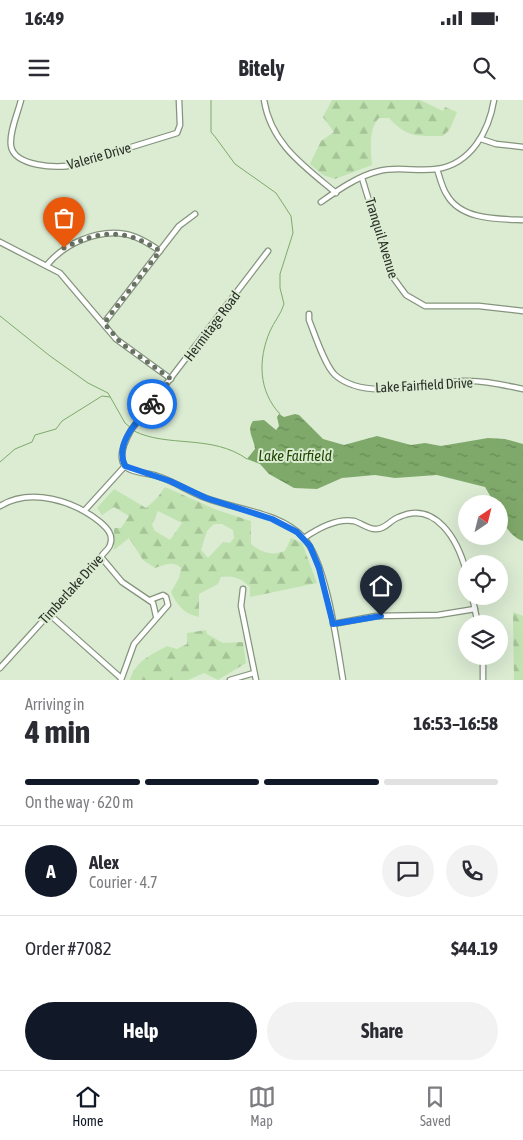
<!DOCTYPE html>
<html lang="en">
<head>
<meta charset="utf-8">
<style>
  :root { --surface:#fff; --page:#f2f2f3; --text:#2b2b33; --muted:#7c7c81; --line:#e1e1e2; --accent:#111827 }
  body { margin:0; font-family:"Asap Condensed",sans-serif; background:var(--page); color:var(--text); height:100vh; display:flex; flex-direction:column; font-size:19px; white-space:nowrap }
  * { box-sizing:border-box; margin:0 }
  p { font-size:16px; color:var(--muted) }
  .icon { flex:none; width:28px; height:28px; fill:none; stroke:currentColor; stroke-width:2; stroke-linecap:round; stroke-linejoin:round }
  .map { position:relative; height:580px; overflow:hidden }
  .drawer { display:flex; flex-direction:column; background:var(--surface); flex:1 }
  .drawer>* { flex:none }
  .needle { width:32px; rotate:35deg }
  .controls { position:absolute; left:458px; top:395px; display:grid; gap:10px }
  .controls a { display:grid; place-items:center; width:50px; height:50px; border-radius:50%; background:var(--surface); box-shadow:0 5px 20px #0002; font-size:25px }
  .pin { position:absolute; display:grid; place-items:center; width:42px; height:42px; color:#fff; margin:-51px -21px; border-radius:50% 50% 50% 0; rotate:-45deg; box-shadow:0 0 5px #0007 }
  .pin .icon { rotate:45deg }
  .courier { position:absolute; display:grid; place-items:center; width:50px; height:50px; margin:-25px; border:4px solid #1a73e8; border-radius:50%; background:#fff; color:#222; box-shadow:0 1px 6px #0007 }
  .head em { font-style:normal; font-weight:700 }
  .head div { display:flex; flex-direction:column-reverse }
  .head { display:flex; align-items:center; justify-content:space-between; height:85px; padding:0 25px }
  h1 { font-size:32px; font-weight:700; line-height:38px }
  .bar { display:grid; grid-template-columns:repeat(4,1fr); gap:8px 5px; align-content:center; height:60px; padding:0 25px }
  .bar i { height:6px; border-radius:4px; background:var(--line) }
  .bar .current { background:var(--accent) }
  .bar p { grid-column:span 4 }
  .line { display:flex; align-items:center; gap:12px; padding:0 25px; border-top:1px solid var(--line) }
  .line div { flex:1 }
  .round { display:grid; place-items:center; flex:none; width:52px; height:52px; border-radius:26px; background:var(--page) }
  .action { display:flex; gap:10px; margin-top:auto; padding:10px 25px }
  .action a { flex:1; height:58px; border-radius:30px; background:var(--accent); color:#fff; font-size:20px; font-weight:700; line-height:58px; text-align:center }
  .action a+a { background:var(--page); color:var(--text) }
  .status { display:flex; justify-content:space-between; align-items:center; height:35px; padding:0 25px; background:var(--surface); direction:ltr }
  .status svg { height:14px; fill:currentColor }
  header { display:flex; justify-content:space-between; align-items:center; height:65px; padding:0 25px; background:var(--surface); font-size:22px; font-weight:700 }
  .tab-bar { display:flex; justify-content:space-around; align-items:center; height:70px; border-top:1px solid var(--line); background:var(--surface); font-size:14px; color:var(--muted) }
  .tab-bar a { display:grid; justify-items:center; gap:2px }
  .tab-bar .current { color:var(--accent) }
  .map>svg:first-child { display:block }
</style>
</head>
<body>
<div class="status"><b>16:49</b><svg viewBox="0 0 49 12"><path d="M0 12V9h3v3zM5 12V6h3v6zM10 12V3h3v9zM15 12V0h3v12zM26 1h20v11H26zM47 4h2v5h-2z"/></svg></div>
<header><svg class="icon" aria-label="menu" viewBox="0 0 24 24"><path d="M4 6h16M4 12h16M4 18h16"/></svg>Bitely<svg class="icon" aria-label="search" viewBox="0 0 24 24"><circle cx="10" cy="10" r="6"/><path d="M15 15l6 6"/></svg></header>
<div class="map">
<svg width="523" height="580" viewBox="0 0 523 580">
  <defs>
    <pattern id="forest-firs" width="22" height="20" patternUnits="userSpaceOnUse" patternTransform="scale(1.25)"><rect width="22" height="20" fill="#c1e3b1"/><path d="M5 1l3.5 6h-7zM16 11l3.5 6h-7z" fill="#a6c398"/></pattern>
    <pattern id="water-ripples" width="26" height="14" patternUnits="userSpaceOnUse" patternTransform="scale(1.25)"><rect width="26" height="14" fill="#7fa96a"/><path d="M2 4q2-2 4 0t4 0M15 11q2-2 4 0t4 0" fill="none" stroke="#688a57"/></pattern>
  </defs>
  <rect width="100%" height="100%" fill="#dbecd3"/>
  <g fill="url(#forest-firs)" fill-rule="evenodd">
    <path d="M332,0H420L443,11L445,7L457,12L450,29L443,36C417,36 407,38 389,18H379C368,30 371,49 372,65L335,79L323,75L310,64L321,41L334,32L323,17Z"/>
    <path d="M165,387L217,410L251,421V444C262,453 271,456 285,451L291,438L302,443L317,483L250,497V487C241,478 233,475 221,477L218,484L199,494V517C184,514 177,505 171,492L179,478L181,468C174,460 163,465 155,468L143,460L129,438L114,450V428H121L129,416L114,407L102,415L97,408L114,389L146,408L157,398ZM158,411L182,423L170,440L155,431L152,425ZM214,424H222L233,430L234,438L230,443L223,442L208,458L201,450L207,431Z"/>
    <polygon points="513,512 523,516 523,580 514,580"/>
    <path d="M206,530L207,534L223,543L243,542L246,563L218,580L204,573L188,580H130C135,561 151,555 167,546L177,549L187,544V533Z"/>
  </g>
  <path fill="url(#water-ripples)" d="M279,314L284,317L295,314L299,315L323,339L344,345L377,336L411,345L425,343L441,346L488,338L505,339L523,344V441C509,437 499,418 499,404H495L485,387L437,375L395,378L375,375L342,378L317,389L294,388L269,374L260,364L247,359L255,349C254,338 246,331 253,321L264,320L276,330L279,326L277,317Z"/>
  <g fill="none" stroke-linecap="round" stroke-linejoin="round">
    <g stroke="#7fa96a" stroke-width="1">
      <path d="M211,0V32L216,38L235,64L276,93L291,116L293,133L280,174V188L284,204C281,214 274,222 270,231C258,259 258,291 280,314"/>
      <polyline points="0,216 50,256 88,283 108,293 125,323 131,328"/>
      <path d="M134,331C168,348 212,334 247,359"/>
      <polyline points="0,362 15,349 32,342 35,335 56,329 62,321 102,296 110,297"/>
    </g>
    <g stroke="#85947d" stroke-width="7">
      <g id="street">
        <path d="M21,0C18,13 9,32 11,46C14,66 57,69 73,65L177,33L180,25L179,0"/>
        <path d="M264,0C271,44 304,66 336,93"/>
        <polyline points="481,39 496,44 523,47"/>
        <path d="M437,69C440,78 442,88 447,95C461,120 498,119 523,120"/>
        <polyline points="362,78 392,176 406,195 425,206 479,206 523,211"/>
        <path d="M321,102C338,90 358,76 379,71C398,66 417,72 437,69C471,64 489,31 494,0"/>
        <polyline points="0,142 60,173 116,239 171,279"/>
        <path d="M268,151L131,330C126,339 117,356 125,366C131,373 149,373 157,376C174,381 189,392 206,398C237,410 280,412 304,438C327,464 337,545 343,580"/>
        <path d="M47,165C64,144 97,129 125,134C138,136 150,144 160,151"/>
        <path d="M309,214V220C315,235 325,266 335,275C366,302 426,283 462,281C483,280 503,285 523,289"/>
        <polyline points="104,223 179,126 195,114"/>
        <path d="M0,406C31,387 74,401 100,422C107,428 114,435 110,445C109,449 103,453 101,457L0,568"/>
        <polyline points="85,410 125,366"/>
        <path d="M304,438C317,429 337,418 354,421C361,423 368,429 375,429C385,430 390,420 399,417C436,400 458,441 466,471"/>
        <polyline points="101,457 122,482 153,503 156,516"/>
        <polyline points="243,489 241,506 256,580"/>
        <polyline points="472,496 478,524"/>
        <polyline points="49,514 121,578"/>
        <polyline points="333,524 376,516 438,515 475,509"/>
        <polyline points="121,580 134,544 168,505 166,497 163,495 150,500"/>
        <polyline points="230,580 254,573"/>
        <polyline points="483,580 483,556"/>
      </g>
    </g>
    <use href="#street" stroke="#fff" stroke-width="4.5"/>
  </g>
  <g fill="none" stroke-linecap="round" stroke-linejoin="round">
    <path stroke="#687263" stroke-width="5" stroke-dasharray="0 9" d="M64,148C101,130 125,128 160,151L104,223L121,243L171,279L152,304"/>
    <path stroke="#1a73e8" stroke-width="6" d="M152,304C139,320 114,342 125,366L170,381L206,398L272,419L297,432L310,446L319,468L333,524L381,516"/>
  </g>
  <g text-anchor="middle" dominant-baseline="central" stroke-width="4" stroke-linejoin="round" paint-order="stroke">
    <g font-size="14" fill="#2a3027" stroke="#dbecd3">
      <text transform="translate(99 56) rotate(-16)">Valerie Drive</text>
      <text transform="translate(382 138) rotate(73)">Tranquil Avenue</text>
      <text transform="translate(212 226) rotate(-53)">Hermitage Road</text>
      <text transform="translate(424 285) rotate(-3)">Lake Fairfield Drive</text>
      <text transform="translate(71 489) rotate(-48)">Timberlake Drive</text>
    </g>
    <g font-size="15" font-style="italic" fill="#204702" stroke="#dbecd3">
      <text x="295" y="355">Lake Fairfield</text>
    </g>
  </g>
</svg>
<div class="controls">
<a><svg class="needle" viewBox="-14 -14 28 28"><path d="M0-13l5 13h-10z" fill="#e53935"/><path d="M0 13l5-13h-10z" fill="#7c7c81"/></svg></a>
<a><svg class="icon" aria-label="locate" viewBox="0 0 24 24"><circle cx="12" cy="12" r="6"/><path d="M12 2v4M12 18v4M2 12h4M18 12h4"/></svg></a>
<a><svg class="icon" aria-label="layers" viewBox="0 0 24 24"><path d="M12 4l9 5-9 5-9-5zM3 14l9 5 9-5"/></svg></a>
</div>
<div class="pin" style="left:64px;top:148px;background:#ea580c"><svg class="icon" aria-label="bag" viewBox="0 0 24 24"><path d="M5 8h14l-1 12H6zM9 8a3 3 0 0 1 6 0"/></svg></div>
<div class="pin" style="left:381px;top:516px;background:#1f2937"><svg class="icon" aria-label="home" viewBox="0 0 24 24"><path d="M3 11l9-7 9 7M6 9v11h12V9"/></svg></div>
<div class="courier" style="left:152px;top:304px"><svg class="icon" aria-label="bike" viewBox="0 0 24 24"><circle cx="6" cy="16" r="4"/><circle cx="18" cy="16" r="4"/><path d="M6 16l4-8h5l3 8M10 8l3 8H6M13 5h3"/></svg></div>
</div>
<section class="drawer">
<div class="head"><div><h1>4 min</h1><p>Arriving in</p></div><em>16:53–16:58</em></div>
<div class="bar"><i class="current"></i><i class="current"></i><i class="current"></i><i></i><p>On the way · 620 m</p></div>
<div class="line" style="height:90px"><b class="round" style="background:var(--accent);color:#fff">A</b><div><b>Alex</b><p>Courier · 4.7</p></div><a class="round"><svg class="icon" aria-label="chat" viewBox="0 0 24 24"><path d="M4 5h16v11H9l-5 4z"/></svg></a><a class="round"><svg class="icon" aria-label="phone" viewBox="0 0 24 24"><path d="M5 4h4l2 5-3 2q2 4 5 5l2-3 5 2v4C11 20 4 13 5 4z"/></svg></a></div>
<div class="line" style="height:65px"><div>Order #7082</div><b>$44.19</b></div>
<div class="action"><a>Help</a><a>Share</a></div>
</section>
<nav class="tab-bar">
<a class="current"><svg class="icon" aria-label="home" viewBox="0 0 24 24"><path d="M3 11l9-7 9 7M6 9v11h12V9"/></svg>Home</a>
<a><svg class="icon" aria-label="map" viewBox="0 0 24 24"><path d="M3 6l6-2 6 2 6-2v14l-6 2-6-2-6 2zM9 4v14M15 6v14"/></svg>Map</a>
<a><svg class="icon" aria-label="saved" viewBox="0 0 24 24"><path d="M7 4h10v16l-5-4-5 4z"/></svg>Saved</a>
</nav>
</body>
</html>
